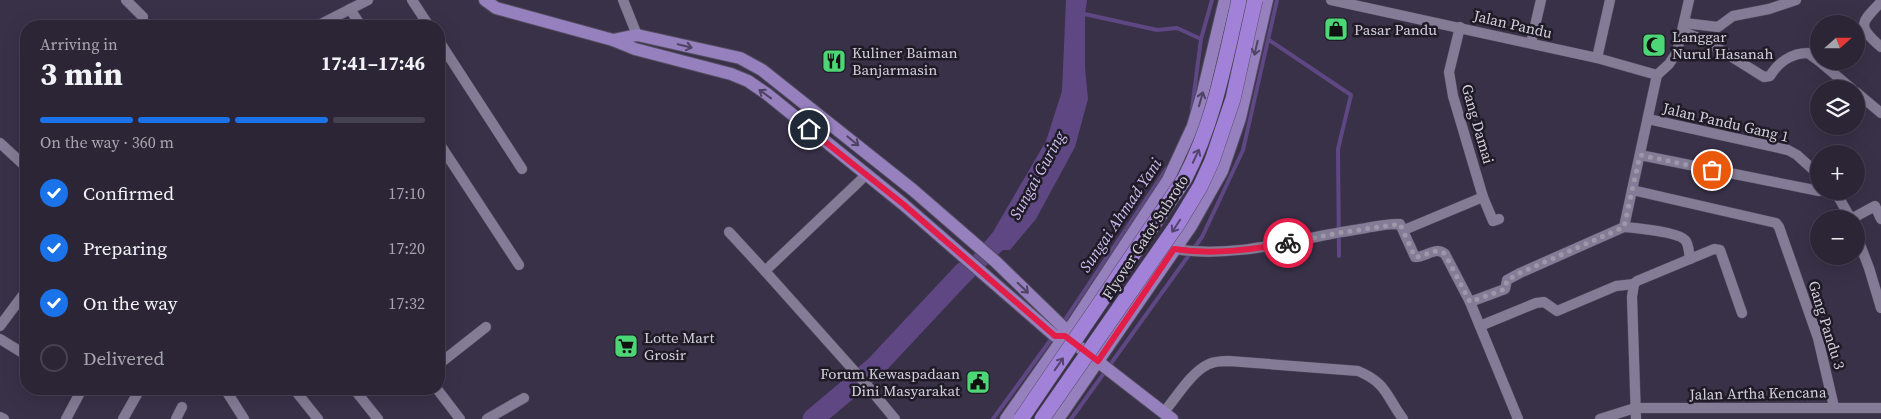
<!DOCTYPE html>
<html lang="en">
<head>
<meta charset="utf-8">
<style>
  :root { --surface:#2b2536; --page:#332d3e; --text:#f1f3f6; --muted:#a6a5ad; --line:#474251; --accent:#1a73e8 }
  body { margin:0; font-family:"Source Serif 4",serif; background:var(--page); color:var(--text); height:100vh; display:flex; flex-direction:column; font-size:19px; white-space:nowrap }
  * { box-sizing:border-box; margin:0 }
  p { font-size:16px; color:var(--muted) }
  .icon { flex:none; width:28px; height:28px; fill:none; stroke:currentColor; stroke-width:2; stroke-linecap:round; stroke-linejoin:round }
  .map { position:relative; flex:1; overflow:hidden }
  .sheet { position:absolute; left:20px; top:20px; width:425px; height:375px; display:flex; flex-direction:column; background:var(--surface); border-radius:20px; box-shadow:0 5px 20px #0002,0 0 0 1px var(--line) }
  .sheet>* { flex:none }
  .needle { width:32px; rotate:69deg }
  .fabs { position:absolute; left:1810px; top:15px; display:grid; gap:10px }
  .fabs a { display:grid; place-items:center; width:55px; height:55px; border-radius:50%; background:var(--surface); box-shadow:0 5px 20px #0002,0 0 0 1px var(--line); font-size:25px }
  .pin { position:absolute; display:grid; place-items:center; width:42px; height:42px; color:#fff; margin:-21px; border:2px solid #fff; border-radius:50%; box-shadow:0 1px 5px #0007 }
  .courier { position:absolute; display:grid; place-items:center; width:50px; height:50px; margin:-25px; border:4px solid #e11d48; border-radius:50%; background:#fff; color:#222; box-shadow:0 1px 6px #0007 }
  .head em { font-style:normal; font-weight:700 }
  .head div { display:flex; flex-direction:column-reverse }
  .head { display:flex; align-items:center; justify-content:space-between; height:85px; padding:0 20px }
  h1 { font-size:32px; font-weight:700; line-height:38px }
  .bar { display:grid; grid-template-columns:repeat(4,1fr); gap:8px 5px; align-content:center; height:60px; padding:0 20px }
  .bar i { height:6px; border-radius:4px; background:var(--line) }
  .bar .active { background:var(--accent) }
  .bar p { grid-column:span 4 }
  ol { padding:0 20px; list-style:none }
  li { display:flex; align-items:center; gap:15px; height:55px }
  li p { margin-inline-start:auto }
  li .icon { padding:5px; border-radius:50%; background:var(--accent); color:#fff; stroke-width:4 }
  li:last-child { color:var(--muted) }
  li i { width:28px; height:28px; border:2px solid var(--line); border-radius:50% }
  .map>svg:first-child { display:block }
</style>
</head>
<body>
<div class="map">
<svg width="1881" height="419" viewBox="0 0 1881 419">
  <rect width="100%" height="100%" fill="#393148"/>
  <polygon fill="#5e4783" points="1066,0 1087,0 1085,14 1085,68 1088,99 1075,147 1036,219 1010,250 1003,250 953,297 943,291 993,232 1046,141 1062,91"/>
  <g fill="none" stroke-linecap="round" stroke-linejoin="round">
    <g stroke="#5e4783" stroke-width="4">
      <polyline points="1080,13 1157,30 1177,28 1201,39"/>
      <polyline points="1269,40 1351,95 1338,149 1339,256"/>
      <polyline points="1192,109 1201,39 1212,0"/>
      <polyline points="1062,324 1167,168"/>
      <polyline points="993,419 1052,338"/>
      <polyline points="1071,419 1202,237 1243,150 1277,0"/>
    </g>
    <polyline stroke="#5e4783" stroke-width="21" points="813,419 876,366 964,272"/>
    <g stroke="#524c5f" stroke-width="11">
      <g id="street">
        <polyline points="126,0 143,17"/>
        <polyline points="412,0 429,26"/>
        <polyline points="623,0 637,35"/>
        <polyline points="1331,0 1597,58 1657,75"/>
        <path d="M1881,2C1861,23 1856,25 1881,47"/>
        <polyline points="350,9 361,26"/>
        <polyline points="1684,23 1718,27 1733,16 1769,9 1796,0"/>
        <polyline points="317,26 368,0"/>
        <polyline points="1460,27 1449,72 1453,96 1483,197 1493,221 1499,219"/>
        <path d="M1682,31L1708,42L1764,77L1770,76C1778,63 1791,53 1808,53L1819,61"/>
        <polyline points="439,41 522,169"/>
        <polyline points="1531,43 1541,0"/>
        <polyline points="1597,58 1610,0"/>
        <polyline points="1819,61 1852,89"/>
        <polyline points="1657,75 1669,64 1677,52 1689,0"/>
        <polyline points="1856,92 1881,113"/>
        <polyline points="1648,119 1788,150 1797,155 1819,175"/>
        <polyline points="0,143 26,167"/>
        <polyline points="439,143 519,265"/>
        <polyline points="1640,155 1819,191"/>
        <polyline points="866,175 765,271 865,383 895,419"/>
        <polyline points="1632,190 1776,223 1779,227 1818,338 1834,407"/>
        <polyline points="1835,191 1851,219"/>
        <polyline points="1851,219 1875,206 1881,219"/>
        <polyline points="1624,227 1657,75"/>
        <path d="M1624,227C1636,228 1678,232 1685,240C1689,244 1689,254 1690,259"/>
        <polyline points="1404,230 1483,197"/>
        <polyline points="729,232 765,271"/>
        <polyline points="1856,234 1869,268 1881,308"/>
        <path d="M1175,249C1235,259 1295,239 1354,230C1369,228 1385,223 1400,224L1415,257C1427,257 1435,246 1445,254L1470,302L1518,419"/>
        <polyline points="439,267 440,266"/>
        <polyline points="1470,302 1505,289 1507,280 1520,273 1624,227"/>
        <polyline points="0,326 26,291"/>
        <polyline points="1480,326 1536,303 1544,302 1557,311 1616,286 1634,284"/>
        <polyline points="0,339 26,355"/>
        <polyline points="439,364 486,327"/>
        <polyline points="225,389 244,419"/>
        <polyline points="294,389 318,419"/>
        <polyline points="354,389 378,419"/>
        <polyline points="437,389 460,419"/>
        <path d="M1164,412C1176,398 1192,371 1209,364C1215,361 1222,361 1229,361L1358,371C1387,383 1386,396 1403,419"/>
        <polyline points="0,417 4,419"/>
        <polyline points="66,419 82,389"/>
        <polyline points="123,419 140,389"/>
        <polyline points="176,419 182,407"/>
        <polyline points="487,419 524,398"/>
        <polyline points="1600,419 1635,408 1881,408"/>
        <polyline points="1636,419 1632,297 1634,284 1637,281 1714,249 1720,250 1742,313"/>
      </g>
    </g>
    <g stroke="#524c5f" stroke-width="14">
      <g id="primary">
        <polyline points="485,0 496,8 613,40 637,35 740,58 762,70 913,190 996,262 1063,327 1065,336"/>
        <polyline points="613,40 635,49 731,74 748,81 767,94 903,204 1055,336 1065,336 1172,419"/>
        <polyline points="1006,419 1069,330 1168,180 1193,126 1203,92 1225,0"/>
        <polyline points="1058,419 1191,226 1222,171 1240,118 1267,0"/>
      </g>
    </g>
    <use href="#street" stroke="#847c96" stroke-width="10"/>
    <use href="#primary" stroke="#9680be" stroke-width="12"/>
    <g stroke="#524c5f" stroke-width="16" stroke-linecap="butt">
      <g id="highway-bridge">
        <path d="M1021,419L1185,178C1214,122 1225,61 1239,0"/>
        <polyline points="1042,419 1177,225 1200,187 1212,161 1233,99 1255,0"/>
      </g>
    </g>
    <use href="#highway-bridge" stroke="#a282d9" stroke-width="15"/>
  </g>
  <defs><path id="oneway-shaft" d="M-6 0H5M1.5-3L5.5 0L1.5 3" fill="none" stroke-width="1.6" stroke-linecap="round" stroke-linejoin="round" transform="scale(1.25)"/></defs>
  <g stroke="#4f4363">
    <use href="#oneway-shaft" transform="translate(685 46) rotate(13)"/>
    <use href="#oneway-shaft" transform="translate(1256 48) rotate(103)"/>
    <use href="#oneway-shaft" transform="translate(765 94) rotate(-144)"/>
    <use href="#oneway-shaft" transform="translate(1201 99) rotate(-74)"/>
    <use href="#oneway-shaft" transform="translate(853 141) rotate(39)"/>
    <use href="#oneway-shaft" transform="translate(1023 288) rotate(44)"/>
  </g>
  <g stroke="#53446e">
    <use href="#oneway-shaft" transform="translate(1196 156) rotate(-65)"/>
    <use href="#oneway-shaft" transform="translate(1176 226) rotate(123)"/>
    <use href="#oneway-shaft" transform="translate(1059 364) rotate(-55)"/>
  </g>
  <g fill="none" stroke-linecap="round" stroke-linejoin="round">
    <path stroke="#9d98a9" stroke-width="5" stroke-dasharray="0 9" d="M1288,243L1344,232L1400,224L1415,257C1427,257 1435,246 1445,254L1470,302L1505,289L1507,280L1520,273L1624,227L1640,155L1712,170"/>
    <path stroke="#e11d48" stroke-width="6" d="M809,129L903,204L1055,336H1065L1098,361L1174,249C1212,255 1250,250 1288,243"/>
  </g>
  <defs>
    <g id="shop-square" transform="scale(1.25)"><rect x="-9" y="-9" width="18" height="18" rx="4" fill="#4cd676" stroke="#1f1b26"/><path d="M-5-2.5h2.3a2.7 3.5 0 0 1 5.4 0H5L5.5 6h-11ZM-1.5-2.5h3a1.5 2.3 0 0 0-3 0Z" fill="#111"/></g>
    <g id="mosque-square" transform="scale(1.25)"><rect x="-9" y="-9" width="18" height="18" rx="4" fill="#4cd676" stroke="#1f1b26"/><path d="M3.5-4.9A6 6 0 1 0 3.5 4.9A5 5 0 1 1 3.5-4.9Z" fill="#111"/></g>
    <g id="restaurant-square" transform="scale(1.25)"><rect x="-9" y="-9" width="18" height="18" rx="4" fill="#4cd676" stroke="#1f1b26"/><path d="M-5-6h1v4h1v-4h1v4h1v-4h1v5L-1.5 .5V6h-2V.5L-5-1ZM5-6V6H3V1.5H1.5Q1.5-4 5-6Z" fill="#111"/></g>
    <g id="supermarket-square" transform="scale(1.25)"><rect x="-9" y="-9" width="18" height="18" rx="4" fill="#4cd676" stroke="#1f1b26"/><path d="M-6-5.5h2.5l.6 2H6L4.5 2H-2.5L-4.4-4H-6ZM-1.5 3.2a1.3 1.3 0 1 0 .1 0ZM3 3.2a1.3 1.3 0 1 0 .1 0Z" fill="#111"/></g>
    <g id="civic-square" transform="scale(1.25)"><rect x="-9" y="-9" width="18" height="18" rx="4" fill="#4cd676" stroke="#1f1b26"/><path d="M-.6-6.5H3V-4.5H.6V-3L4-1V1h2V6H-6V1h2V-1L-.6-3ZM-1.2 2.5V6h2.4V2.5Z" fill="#111"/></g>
  </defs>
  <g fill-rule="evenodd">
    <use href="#shop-square" x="1336" y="29"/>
    <use href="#mosque-square" x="1654" y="45"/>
    <use href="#restaurant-square" x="834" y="61"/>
    <use href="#supermarket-square" x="626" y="346"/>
    <use href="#civic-square" x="978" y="382"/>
  </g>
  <g text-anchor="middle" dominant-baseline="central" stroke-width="5" stroke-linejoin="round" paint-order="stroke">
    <g font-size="15" fill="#d3cfdd" stroke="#1f1b26">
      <text transform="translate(1513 24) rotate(13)">Jalan Pandu</text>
      <text transform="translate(1726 122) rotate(13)">Jalan Pandu Gang 1</text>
      <text transform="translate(1478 124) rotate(74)">Gang Damai</text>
      <text transform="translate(1145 237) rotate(-57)">Flyover Gatot Subroto</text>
      <text transform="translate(1827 325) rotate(73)">Gang Pandu 3</text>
      <text transform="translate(1758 393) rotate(-1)">Jalan Artha Kencana</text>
    </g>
    <g font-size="15" fill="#d3cfdd" stroke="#1f1b26" text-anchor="start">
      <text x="1354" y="29">Pasar Pandu</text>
      <text x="1672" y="36">Langgar<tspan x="1672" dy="17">Nurul Hasanah</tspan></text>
      <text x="852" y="52">Kuliner Baiman<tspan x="852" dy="17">Banjarmasin</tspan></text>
      <text x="644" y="337">Lotte Mart<tspan x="644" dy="17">Grosir</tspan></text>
      <text x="960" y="373" text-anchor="end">Forum Kewaspadaan<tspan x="960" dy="17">Dini Masyarakat</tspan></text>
    </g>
    <g font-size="16" font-style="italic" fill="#cfbdf2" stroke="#1f1b26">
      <text transform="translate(1037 175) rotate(-61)">Sungai Guring</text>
      <text transform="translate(1120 215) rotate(-56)">Sungai Ahmad Yani</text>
    </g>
  </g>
</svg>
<div class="fabs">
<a><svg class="needle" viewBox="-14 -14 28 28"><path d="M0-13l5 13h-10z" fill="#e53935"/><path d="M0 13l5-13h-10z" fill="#a6a5ad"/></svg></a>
<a><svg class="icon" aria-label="layers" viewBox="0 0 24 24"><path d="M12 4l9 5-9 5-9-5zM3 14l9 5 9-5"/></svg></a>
<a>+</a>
<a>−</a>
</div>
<div class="pin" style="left:1712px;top:170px;background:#ea580c"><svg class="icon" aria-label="bag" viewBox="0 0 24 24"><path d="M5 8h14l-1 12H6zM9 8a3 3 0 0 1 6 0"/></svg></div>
<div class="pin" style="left:809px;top:129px;background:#1f2937"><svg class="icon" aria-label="home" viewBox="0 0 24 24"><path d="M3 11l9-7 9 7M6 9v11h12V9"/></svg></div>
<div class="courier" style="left:1288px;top:243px"><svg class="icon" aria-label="bike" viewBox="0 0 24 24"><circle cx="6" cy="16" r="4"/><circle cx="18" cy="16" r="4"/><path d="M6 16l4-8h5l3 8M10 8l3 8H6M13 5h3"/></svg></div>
<section class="sheet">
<div class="head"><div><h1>3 min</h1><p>Arriving in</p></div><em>17:41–17:46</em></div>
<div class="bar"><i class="active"></i><i class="active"></i><i class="active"></i><i></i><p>On the way · 360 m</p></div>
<ol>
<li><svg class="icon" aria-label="check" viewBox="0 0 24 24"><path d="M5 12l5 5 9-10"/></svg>Confirmed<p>17:10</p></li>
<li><svg class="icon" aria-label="check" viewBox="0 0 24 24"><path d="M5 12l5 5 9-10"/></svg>Preparing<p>17:20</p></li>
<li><svg class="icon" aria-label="check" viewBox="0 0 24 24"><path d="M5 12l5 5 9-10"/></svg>On the way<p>17:32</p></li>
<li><i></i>Delivered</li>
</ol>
</section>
</div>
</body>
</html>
